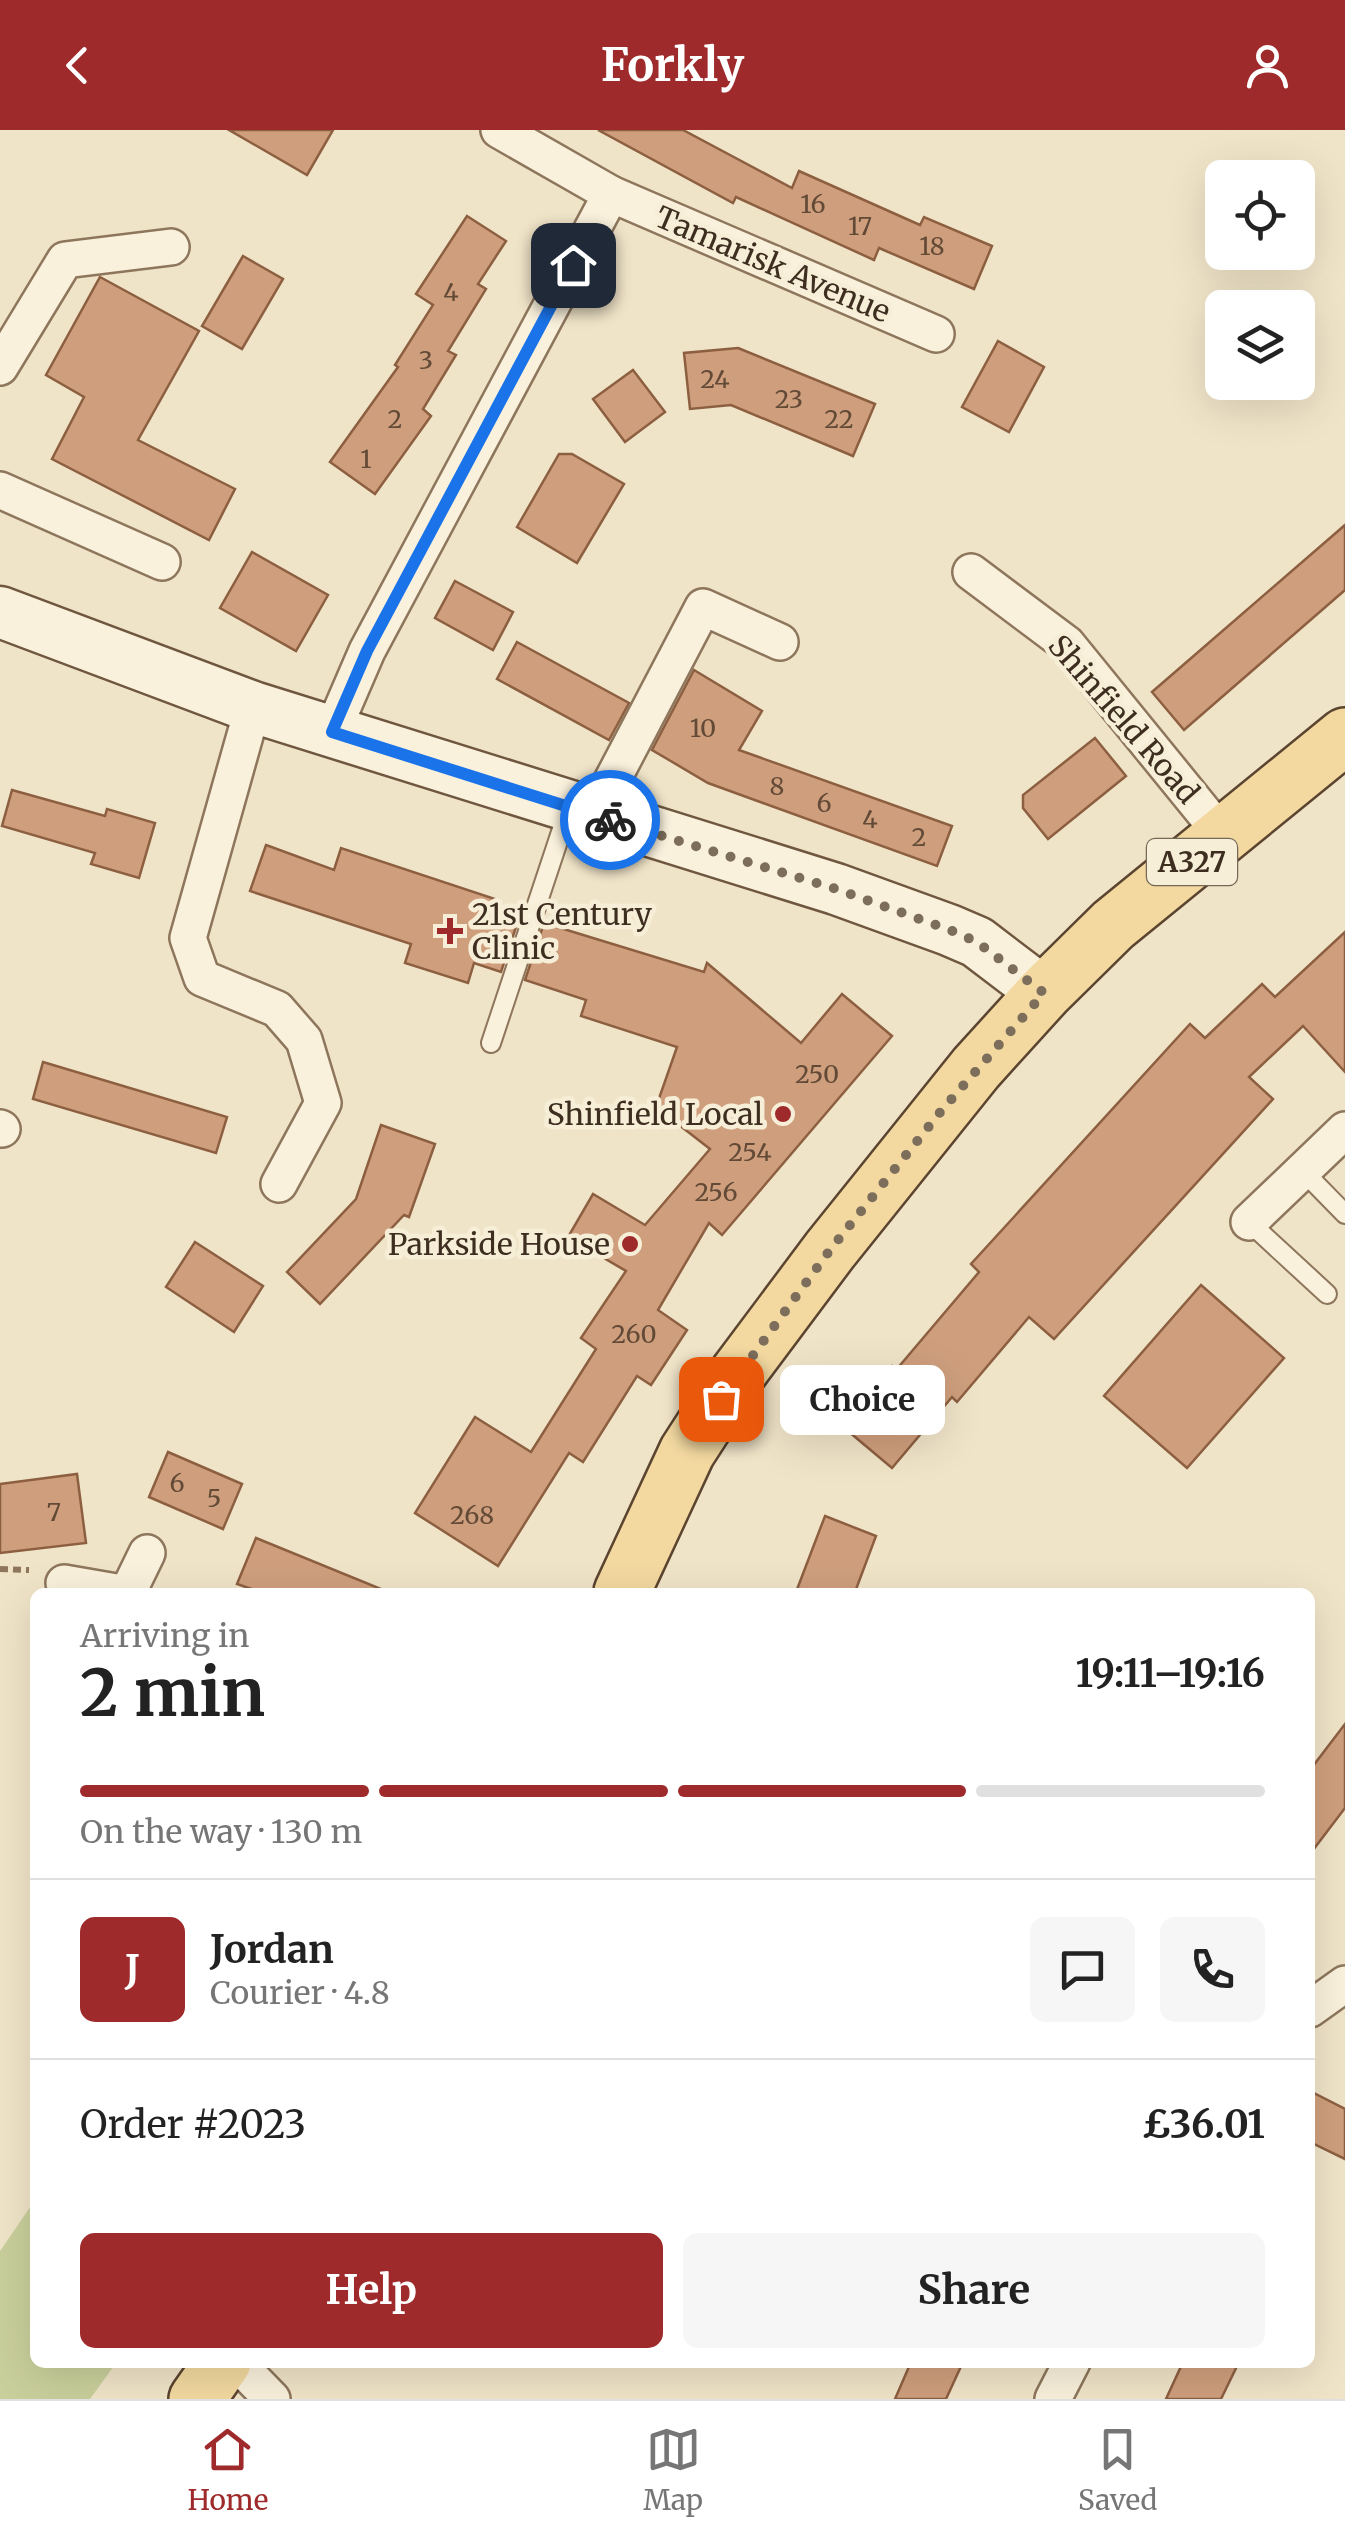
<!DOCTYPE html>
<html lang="en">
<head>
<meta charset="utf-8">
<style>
  :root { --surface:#fff; --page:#f6f6f6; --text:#222; --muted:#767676; --line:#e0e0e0; --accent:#9e2a2b }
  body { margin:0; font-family:Merriweather,serif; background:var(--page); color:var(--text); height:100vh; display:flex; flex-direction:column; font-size:38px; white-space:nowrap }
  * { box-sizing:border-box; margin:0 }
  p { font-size:32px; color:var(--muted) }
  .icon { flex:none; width:55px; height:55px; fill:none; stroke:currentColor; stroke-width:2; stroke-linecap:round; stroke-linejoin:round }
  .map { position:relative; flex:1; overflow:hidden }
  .panel { position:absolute; left:30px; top:1458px; width:1285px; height:780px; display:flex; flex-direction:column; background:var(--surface); border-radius:15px; box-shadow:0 10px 40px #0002 }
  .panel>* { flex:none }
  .buttons { position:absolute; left:1205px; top:30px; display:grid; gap:20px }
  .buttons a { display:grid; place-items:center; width:110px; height:110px; border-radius:15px; background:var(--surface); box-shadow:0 10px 40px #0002; font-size:50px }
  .pin { position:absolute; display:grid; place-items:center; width:85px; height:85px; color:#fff; margin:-42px; border-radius:20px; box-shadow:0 5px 15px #0006 }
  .courier { position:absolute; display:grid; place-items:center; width:100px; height:100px; margin:-50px; border:8px solid #1a73e8; border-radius:50%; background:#fff; color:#222; box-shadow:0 2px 12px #0007 }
  .bubble { position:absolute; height:70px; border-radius:15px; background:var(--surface); box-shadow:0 10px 40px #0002; font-size:32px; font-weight:700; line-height:70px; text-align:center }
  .headline em { font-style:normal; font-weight:700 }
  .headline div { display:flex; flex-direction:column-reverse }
  .headline { display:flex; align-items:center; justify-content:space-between; height:170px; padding:0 50px }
  h1 { font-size:65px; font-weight:700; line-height:75px }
  .bar { display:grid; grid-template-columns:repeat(4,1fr); gap:15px 10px; align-content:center; height:120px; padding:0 50px }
  .bar i { height:12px; border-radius:8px; background:var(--line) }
  .bar .active { background:var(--accent) }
  .bar p { grid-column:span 4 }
  .line { display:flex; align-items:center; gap:25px; padding:0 50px; border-top:2px solid var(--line) }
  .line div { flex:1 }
  .round { display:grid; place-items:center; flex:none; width:105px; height:105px; border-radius:15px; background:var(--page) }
  .button { display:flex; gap:20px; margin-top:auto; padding:20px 50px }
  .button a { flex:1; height:115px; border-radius:15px; background:var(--accent); color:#fff; font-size:40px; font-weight:700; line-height:115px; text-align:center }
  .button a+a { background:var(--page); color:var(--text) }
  header { display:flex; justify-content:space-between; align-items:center; height:130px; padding:0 50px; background:var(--accent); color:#fff; font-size:45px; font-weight:700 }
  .dock { display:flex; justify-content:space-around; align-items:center; height:140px; border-top:2px solid var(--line); background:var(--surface); font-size:28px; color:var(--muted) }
  .dock a { display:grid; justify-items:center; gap:5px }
  .dock .active { color:var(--accent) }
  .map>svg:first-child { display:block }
</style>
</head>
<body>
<header><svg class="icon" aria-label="back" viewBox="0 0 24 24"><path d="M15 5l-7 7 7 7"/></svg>Forkly<svg class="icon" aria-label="person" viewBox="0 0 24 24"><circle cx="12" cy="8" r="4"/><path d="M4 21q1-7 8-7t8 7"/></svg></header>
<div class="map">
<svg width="1345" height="2269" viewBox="0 0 1345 2269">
  <rect width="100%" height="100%" fill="#f0e4c8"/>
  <polygon fill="#c9cf9b" points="35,2070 35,2232 116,2233 90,2269 0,2269 0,2121"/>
  <g fill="#cf9f7d" stroke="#8d5f41" stroke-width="2.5">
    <polygon points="229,0 333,0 307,45"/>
    <polygon points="598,0 683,0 792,58 799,41 920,95 924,87 992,116 974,159 879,118 874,130 736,67 733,73"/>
    <polygon points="467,86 506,111 478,154 486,159 448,221 456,225 423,279 431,286 375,364 330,332 398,237 395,235 433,175 416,164"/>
    <polygon points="243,126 283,149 242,219 202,196"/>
    <polygon points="100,147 199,201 138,310 235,359 209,410 52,329 84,267 46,245"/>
    <polygon points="998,211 1044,237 1009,302 962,277"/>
    <polygon points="738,218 875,274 853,326 731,275 690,279 684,223"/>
    <polygon points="633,240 665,282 625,312 593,269"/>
    <polygon points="559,324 572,324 624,354 577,433 517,397"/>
    <polygon points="1345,395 1345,460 1184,600 1152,562"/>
    <polygon points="252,422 328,465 296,521 220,478"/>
    <polygon points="455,451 513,482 493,520 435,488"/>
    <polygon points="517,512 629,573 609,610 497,549"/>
    <polygon points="694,540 762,581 739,620 952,696 937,736 708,653 652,620"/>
    <polygon points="1095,608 1126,646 1048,709 1023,678 1023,665"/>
    <polygon points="12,660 105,686 107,679 155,693 139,748 91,734 95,723 2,696"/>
    <polygon points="266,715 334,740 341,718 495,769 493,776 520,785 501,842 474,833 468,853 405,833 411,814 250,761"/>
    <polygon points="544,793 704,842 707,833 801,913 842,864 892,906 722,1105 709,1093 658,1180 687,1200 651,1255 637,1246 583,1332 569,1323 498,1436 415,1383 475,1287 531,1322 596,1219 581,1208 626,1141 568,1107 593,1064 645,1095 710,1019 656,977 677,917 581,886 586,870 525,850"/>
    <polygon points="1345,802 1345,942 1303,896 1249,947 1273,969 1054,1209 1029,1187 957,1272 952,1267 892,1338 842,1296 892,1236 896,1240 979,1142 971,1134 1190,894 1205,908 1262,854 1275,867"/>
    <polygon points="43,932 227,987 216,1023 33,969"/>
    <polygon points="381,995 435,1014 409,1087 404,1085 320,1174 287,1142 356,1069"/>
    <polygon points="195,1112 263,1156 234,1202 166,1157"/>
    <polygon points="1201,1155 1284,1228 1187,1338 1104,1266"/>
    <polygon points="168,1322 242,1354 223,1399 149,1367"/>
    <polygon points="77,1344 86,1413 0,1423 0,1354"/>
    <polygon points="825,1386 876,1406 855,1462 796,1462"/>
    <polygon points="256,1408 386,1461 386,1462 260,1462 237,1454"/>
    <polygon points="1345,1594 1345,1678 1310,1724 1310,1640"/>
    <polygon points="1310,1961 1345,1979 1345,2029 1310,2012"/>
    <polygon points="911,2232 963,2232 946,2269 895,2269"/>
    <polygon points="1183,2232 1239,2232 1221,2269 1166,2269"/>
  </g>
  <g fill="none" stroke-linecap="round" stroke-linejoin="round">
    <g stroke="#8d765c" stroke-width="22">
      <g id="lane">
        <polyline points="491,913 569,678"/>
        <polyline points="1302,1040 1345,1084"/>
        <polyline points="1249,1092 1327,1164"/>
      </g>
    </g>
    <g stroke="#8d765c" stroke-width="40">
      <g id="street">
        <polyline points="611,64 936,204"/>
        <polyline points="0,237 65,130 171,117"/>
        <polyline points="0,360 162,432"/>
        <polyline points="971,442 1067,514 1224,707"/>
        <polyline points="253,577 188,808 202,848 277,879 304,910 323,973 279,1054"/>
        <polyline points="332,602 367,521 611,64 499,0"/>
        <polyline points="594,685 703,477 780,512"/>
        <polyline points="0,998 2,999"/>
        <polyline points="1249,1092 1345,1000"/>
        <polyline points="64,1453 116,1462"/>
        <polyline points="128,1462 147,1423"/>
        <polyline points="1310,1879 1345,1854"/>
        <polyline points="236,2232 272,2269"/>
        <polyline points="1053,2269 1072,2232"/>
      </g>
    </g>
    <g stroke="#6f573f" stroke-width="55">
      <polyline id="secondary" points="0,482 253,577 836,759 949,800 977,812 1044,863"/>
    </g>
    <g stroke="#5b4430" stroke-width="60">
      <g id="primary">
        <polyline points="622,1462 687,1322 738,1243 830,1120 976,938 1044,863 1113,795 1345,606"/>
        <polyline points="197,2269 223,2232"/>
      </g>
    </g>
    <polyline stroke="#8d765c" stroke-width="6" stroke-dasharray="8 5" stroke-linecap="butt" points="0,1439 29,1440"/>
    <use href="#lane" stroke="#faf1dc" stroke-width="18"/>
    <use href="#street" stroke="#faf1dc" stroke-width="35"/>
    <use href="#secondary" stroke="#faf1dc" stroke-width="50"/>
    <use href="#primary" stroke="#f3d9a0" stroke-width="55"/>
  </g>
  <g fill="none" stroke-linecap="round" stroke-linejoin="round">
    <polyline stroke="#7c6e5b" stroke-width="10" stroke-dasharray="0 18" points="610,690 836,759 950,800 977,812 1044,863 942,980 830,1120 721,1269"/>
    <polyline stroke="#1a73e8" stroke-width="12" points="573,135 367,521 332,602 610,690"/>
  </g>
  <g fill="#9e2a2b" stroke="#f7eed8" stroke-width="4">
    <path d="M445 786h10v10h10v10h-10v10h-10v-10h-10v-10h10z"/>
    <circle cx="783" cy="984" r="10"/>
    <circle cx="630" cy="1114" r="10"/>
  </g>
  <g text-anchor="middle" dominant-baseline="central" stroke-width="9" stroke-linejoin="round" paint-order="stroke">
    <g font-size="25" fill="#624a37">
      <text x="813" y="74">16</text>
      <text x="860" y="96">17</text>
      <text x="932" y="116">18</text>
      <text x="451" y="162">4</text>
      <text x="426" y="230">3</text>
      <text x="715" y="249">24</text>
      <text x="789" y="269">23</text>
      <text x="395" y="289">2</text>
      <text x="839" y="289">22</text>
      <text x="366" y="329">1</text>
      <text x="703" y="598">10</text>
      <text x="777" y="656">8</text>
      <text x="824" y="673">6</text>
      <text x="870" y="689">4</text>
      <text x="919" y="707">2</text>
      <text x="817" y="944">250</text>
      <text x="750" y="1022">254</text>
      <text x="716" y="1062">256</text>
      <text x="634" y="1204">260</text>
      <text x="177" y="1353">6</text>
      <text x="214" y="1368">5</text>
      <text x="54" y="1382">7</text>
      <text x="472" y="1385">268</text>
    </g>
    <rect fill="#f7eed8" stroke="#756857" stroke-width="2.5" x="1147" y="709" width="90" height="46" rx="8"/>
    <g font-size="28" font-weight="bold" fill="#3d2e20">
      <text x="1192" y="732">A327</text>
    </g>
    <g font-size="30" fill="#3d2e20" stroke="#f7eed8">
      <text transform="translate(773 134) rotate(23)">Tamarisk Avenue</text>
      <text transform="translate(1124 589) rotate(49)">Shinfield Road</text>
    </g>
    <g font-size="30" fill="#3d2e20" stroke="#f7eed8" text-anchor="end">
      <text x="472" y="784" text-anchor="start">21st Century<tspan x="472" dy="34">Clinic</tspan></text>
      <text x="763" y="984">Shinfield Local</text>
      <text x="610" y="1114">Parkside House</text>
    </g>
  </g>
</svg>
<div class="buttons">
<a><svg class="icon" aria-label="locate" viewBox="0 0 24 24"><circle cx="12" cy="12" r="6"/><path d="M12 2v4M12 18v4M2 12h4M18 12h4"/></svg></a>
<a><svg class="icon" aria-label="layers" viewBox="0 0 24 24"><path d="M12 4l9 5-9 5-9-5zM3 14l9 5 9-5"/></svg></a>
</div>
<div class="pin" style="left:721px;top:1269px;background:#ea580c"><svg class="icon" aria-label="bag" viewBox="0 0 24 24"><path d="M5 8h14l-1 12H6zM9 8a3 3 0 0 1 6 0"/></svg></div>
<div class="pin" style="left:573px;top:135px;background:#1f2937"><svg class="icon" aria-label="home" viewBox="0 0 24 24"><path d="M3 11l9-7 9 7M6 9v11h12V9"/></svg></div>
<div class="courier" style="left:610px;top:690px"><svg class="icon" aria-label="bike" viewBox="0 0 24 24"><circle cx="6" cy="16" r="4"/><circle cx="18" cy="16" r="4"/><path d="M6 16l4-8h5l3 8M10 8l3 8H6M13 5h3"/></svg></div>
<div class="bubble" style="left:780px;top:1235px;width:165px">Choice</div>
<section class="panel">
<div class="headline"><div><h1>2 min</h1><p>Arriving in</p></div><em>19:11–19:16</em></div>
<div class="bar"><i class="active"></i><i class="active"></i><i class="active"></i><i></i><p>On the way · 130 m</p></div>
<div class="line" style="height:180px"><b class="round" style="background:var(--accent);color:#fff">J</b><div><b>Jordan</b><p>Courier · 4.8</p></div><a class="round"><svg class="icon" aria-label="chat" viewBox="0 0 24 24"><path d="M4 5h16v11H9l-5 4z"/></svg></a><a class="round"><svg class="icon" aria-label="phone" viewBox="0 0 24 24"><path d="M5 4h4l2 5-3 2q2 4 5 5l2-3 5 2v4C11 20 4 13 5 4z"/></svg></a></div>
<div class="line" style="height:130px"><div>Order #2023</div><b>£36.01</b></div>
<div class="button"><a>Help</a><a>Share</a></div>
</section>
</div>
<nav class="dock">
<a class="active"><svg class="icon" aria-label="home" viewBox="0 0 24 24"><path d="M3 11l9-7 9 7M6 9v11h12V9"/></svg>Home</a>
<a><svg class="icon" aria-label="map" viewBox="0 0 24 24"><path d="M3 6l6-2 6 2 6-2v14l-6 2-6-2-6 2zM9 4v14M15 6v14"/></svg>Map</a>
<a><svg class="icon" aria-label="saved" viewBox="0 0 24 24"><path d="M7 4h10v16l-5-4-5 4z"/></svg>Saved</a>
</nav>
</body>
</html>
